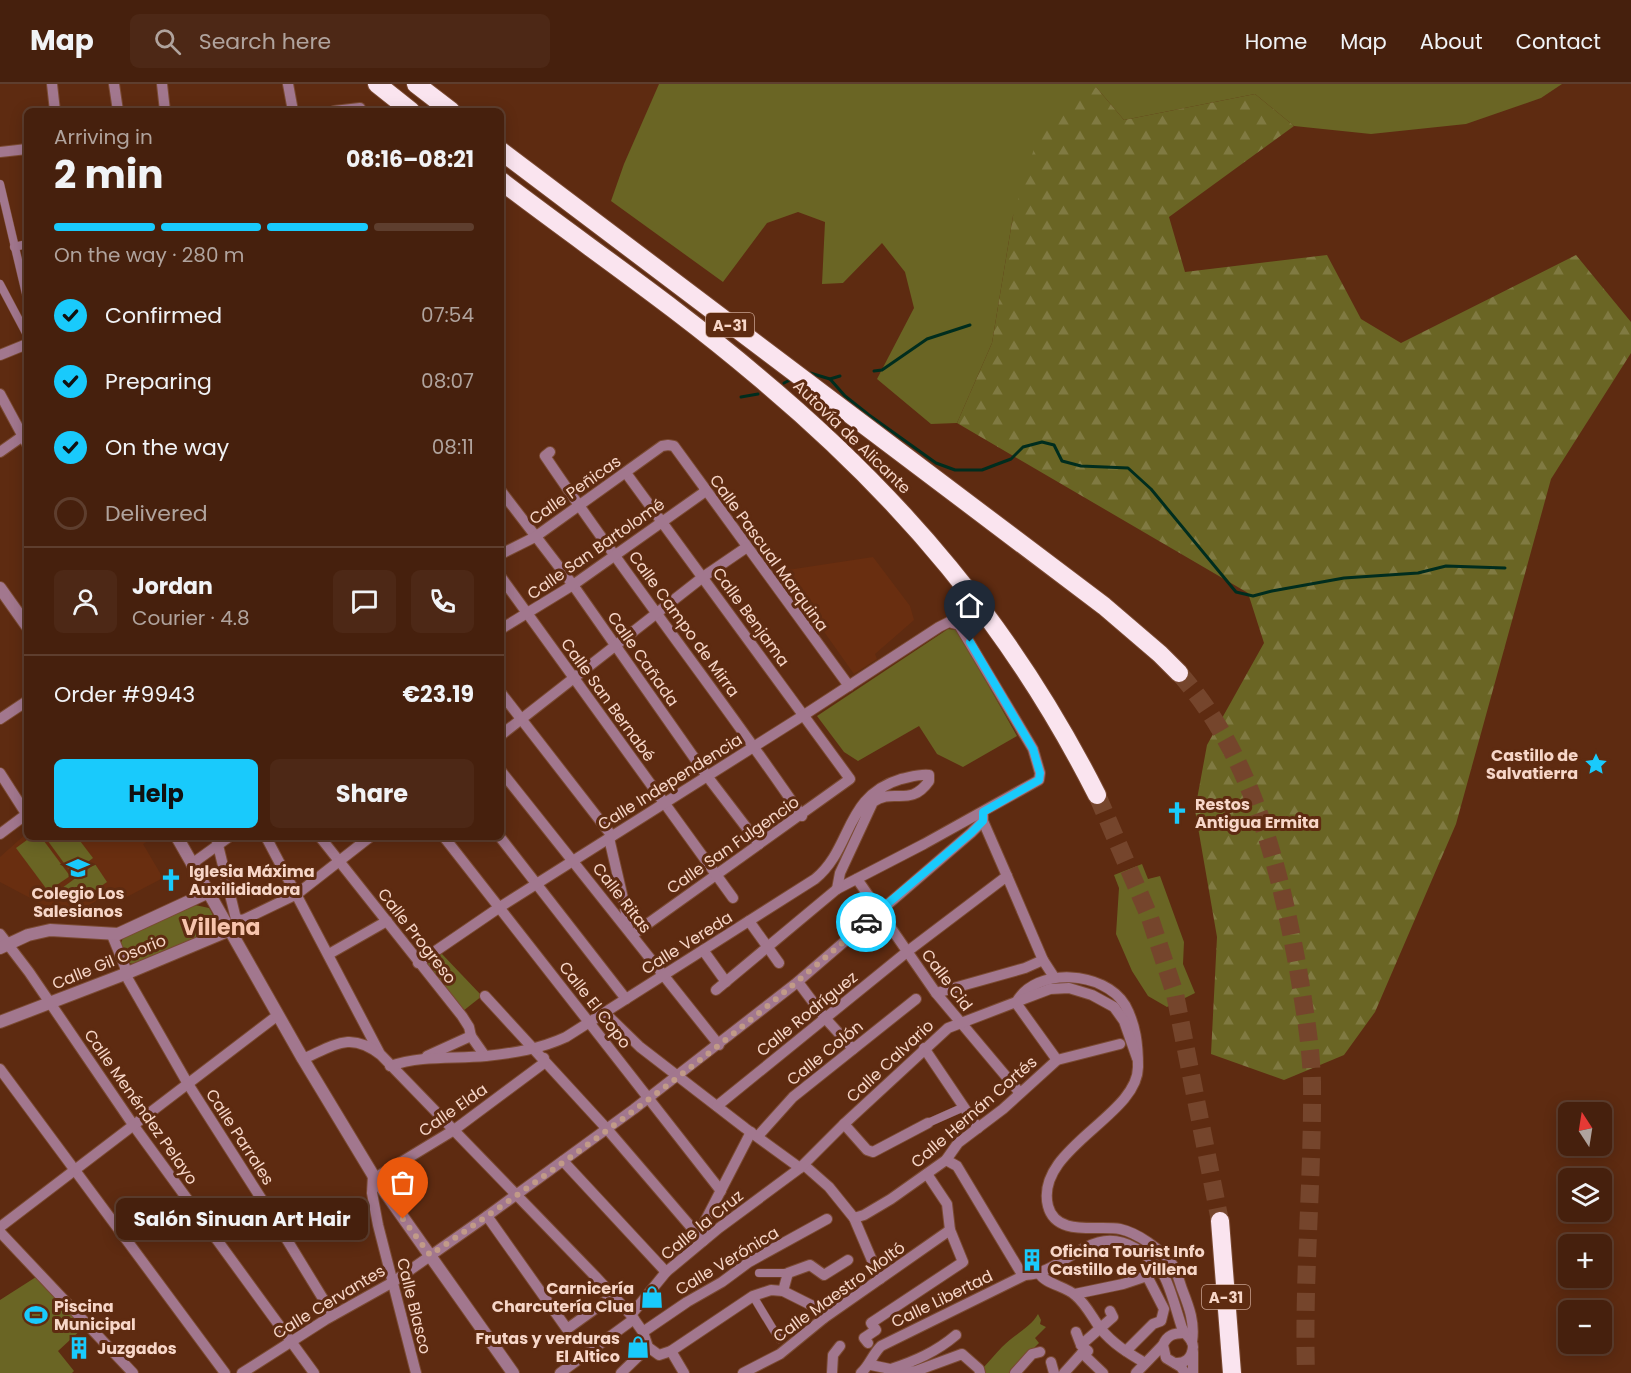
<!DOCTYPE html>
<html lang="en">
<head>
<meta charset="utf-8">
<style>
  :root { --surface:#46200d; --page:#4d2816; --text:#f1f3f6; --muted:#b0a39d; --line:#5e3e2e; --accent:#19cafc }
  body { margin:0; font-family:Poppins,sans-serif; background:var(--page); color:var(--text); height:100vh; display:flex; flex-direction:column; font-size:22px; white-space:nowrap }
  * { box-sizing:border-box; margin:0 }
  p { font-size:20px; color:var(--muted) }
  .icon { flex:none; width:33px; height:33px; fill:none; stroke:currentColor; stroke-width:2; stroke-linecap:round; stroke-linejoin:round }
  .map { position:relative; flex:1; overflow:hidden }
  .details { position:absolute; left:24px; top:24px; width:480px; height:732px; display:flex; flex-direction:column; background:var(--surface); border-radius:9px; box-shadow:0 3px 15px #0003,0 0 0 2px var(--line) }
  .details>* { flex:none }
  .needle { width:39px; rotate:348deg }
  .tools { position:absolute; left:1558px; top:1018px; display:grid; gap:12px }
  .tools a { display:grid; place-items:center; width:54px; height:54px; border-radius:9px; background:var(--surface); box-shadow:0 3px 15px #0003,0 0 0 2px var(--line); font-size:30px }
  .pin { position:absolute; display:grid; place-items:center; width:51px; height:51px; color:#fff; margin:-62px -26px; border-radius:50% 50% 50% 0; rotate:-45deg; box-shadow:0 0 6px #0007 }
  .pin .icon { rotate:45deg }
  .courier { position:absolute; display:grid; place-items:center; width:60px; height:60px; margin:-30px; border:4px solid #19cafc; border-radius:50%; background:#fff; color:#222; box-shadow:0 2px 8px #0007 }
  .bubble { position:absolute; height:42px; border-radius:9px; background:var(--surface); box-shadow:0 3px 15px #0003,0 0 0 2px var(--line); font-size:20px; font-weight:700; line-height:42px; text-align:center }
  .headline em { font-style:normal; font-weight:700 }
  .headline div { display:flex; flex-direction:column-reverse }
  .headline { display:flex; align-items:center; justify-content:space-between; height:102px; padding:0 30px }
  h1 { font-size:39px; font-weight:700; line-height:45px }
  .bar { display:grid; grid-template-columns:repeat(4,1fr); gap:9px 6px; align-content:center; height:72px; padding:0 30px }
  .bar i { height:8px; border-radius:4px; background:var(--line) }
  .bar .selected { background:var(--accent) }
  .bar p { grid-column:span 4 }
  .line { display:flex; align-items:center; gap:15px; padding:0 30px; border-top:2px solid var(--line) }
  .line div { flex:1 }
  .round { display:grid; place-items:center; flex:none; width:63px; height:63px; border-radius:9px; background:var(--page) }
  ol { padding:0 30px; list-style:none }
  li { display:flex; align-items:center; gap:18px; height:66px }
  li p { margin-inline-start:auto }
  li .icon { padding:6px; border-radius:50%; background:var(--accent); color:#111; stroke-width:4 }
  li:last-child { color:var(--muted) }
  li i { width:33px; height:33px; border:3px solid var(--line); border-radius:50% }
  .primary-button { display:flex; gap:12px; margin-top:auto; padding:12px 30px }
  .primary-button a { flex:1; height:69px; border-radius:9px; background:var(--accent); color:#111; font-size:24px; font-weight:700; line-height:69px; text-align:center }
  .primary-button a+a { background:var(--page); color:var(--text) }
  header { display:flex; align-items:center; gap:36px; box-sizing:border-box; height:84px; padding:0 30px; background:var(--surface); border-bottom:2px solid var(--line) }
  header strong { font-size:28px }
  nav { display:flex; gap:33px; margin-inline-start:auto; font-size:21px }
  .search { width:420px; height:54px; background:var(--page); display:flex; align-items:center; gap:15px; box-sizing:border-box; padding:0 21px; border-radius:9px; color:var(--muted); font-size:22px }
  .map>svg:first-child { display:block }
</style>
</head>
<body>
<header>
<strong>Map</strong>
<div class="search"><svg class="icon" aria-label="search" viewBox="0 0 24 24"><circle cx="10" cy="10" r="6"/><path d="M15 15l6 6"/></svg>Search here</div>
<nav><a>Home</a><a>Map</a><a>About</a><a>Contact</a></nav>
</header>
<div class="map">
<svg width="1631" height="1289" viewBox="0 0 1631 1289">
  <defs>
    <pattern id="forest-firs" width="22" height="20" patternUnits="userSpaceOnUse" patternTransform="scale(1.5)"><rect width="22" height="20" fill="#6a6524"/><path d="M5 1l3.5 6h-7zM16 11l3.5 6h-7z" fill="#807a42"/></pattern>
  </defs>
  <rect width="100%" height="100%" fill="#5e2b11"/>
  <g fill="#692e10">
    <polygon points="873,473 910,522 914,536 875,570 877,575 854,590 781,487"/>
    <polygon points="27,749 27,753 156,753 143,760 163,794 119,817 113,808 66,833 0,798 0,773"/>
  </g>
  <g fill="#6a6524">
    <polygon points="659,0 1562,0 1541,14 1466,40 1371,50 1294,42 1255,10 1124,36 1096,3 1013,132 992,259 957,339 931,340 877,295 914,224 905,188 882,159 843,199 822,200 825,138 798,128 767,139 723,198 611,117 624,80"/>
    <polygon points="948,545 957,546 1017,652 963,683 937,670 919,642 858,677 844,668 817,632"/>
    <polygon points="31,753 41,753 70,792 48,807 16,764"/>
    <polygon points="45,753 77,753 93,774 72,790"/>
    <polygon points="95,780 107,798 75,820 62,804"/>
    <polygon points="1142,780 1148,795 1160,792 1184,858 1183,880 1195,909 1167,923 1148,912 1132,887 1116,850 1119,804 1114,791"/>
    <path d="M195,821L209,824C215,834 217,840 212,851L135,880L127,879L119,864L123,854Z"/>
    <polygon points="441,869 482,912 463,927 424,879"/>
    <polygon points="36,1193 84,1243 58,1267 74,1287 72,1289 0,1289 0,1216"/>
    <path d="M1038,1230L1041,1236L1040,1240L1046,1243L1035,1254L1039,1259L1009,1289H983L982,1285C989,1278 995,1270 1002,1263C1014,1251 1031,1243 1038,1230Z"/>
  </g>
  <polygon fill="url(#forest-firs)" points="1096,3 1124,36 1255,10 1294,42 1169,133 1185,188 1327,171 1361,235 1401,259 1576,171 1631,238 1631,269 1551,395 1456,740 1375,928 1344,971 1284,996 1211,970 1217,853 1195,726 1207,661 1264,559 1248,509 957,339 992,259 1013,132 1042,39"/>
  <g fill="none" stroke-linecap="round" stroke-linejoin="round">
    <g stroke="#002d1e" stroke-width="3">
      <polyline points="874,287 882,286 927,255 970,241"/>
      <polyline points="810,289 830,295 840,292"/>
      <polyline points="830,295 845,312 869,331 936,379 955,386 982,386 995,381 1011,375 1023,363 1042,358 1054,361 1062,377 1081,382 1128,384 1151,405 1236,508 1253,512 1272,507 1344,494 1418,489 1446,482 1505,484"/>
      <polyline points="784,299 792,295"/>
      <polyline points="741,313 758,310"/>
    </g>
    <g stroke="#75452c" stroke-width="18" stroke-dasharray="18 9" stroke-linecap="butt">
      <path d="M1179,589C1251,670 1279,780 1298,885C1304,922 1311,960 1312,998C1313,1095 1303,1192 1306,1289"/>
      <polyline points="1097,711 1150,834 1175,910 1220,1137"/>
    </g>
    <g stroke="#7a4a32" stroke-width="9">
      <g id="pedestrian">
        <polyline points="0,100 27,214"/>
        <polyline points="14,163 27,160"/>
        <polyline points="0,200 27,251"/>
        <polyline points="928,1039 964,1023"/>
        <polyline points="759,1189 788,1189"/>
        <polyline points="753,1212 779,1255"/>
      </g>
    </g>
    <g stroke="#7a4a32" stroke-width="12">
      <g id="minor">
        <polyline points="52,0 55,27"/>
        <polyline points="114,0 118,27"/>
        <polyline points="162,0 165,27"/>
        <polyline points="288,0 293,27"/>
        <polyline points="334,27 360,24"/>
        <polyline points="0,68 27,65"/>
        <polyline points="0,271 27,260"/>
        <polyline points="0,310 27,360"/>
        <polyline points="0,368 27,349"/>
        <path d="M550,368L545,372C627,494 719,610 802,732"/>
        <polyline points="626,389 850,695 632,851"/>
        <polyline points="501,407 573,501 707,692 759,760"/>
        <polyline points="501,470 535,453 662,362 668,361 674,362 849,602"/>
        <polyline points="501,493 733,814"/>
        <polyline points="501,545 573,501 703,409 705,405"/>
        <polyline points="501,609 612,752"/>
        <polyline points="0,635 27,617"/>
        <polyline points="501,651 703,493 747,463"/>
        <polyline points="501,687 719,961"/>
        <polyline points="0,689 25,728 24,732 0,750"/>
        <polyline points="983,737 1007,792"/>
        <polyline points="216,753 236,835 233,840"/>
        <polyline points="266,753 379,968"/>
        <polyline points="320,753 462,932 469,943 471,952 485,972"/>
        <polyline points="444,753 721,1107"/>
        <polyline points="500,753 626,915"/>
        <polyline points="609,754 625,823 628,845"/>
        <polyline points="193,779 229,753"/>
        <polyline points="857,795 936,909 1020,1009"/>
        <polyline points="236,835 243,836 297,810 370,753"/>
        <polyline points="749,837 779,879"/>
        <polyline points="0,850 29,888 134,1042 314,1289"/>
        <polyline points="112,851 125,883 125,890 188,1000 273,1133 333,1231"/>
        <polyline points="703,866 726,898"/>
        <polyline points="329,870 387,837"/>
        <polyline points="418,879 500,823 804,631 939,543 949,538 959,541 1033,665 1040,689 1039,696 924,760 837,805 716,906"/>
        <polyline points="798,898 825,934 853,965"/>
        <polyline points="936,909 1025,884 1043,876"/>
        <polyline points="485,912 607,1045 703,1157"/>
        <path d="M1016,919C1035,882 1105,887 1125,921C1136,941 1138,961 1138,983C1138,1032 1034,1065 1048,1122C1056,1153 1097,1141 1120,1145C1138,1149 1160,1165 1172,1180C1177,1187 1179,1197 1182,1205C1189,1223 1195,1238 1192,1258"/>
        <polyline points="1016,919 1057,976"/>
        <polyline points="605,929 640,963 745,1044 800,1084"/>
        <polyline points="924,964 978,1044"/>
        <polyline points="427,972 471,952"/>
        <path d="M303,975C335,961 350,947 381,971L595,1192L631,1231L643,1248L648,1263L659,1271L671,1267L753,1212L771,1206L783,1207L817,1224L824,1234"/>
        <path d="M390,982C422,971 453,975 486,972C514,969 540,965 566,953L815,795C853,764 844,712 901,695C911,693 919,690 929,691V697C910,724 893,703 873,718L840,789L837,805"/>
        <polyline points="0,985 225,1289"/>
        <polyline points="717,1022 908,867 1007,792 1043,876 1054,893"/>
        <polyline points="844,1040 867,1066 873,1068 928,1039"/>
        <polyline points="758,1052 793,1013 916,915"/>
        <path d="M946,1076L957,1082L1020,1187L1025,1191C1064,1190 1090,1138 1135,1164C1146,1170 1157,1180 1164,1192C1171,1205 1177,1229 1182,1244C1185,1252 1193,1254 1193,1263C1192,1274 1185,1280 1175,1279"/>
        <polyline points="563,1077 666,1188"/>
        <polyline points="804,1081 829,1103 854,1134 880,1195"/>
        <polyline points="373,1091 372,1109 378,1141 416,1289"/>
        <polyline points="375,1094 454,1046 544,979 544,974"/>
        <polyline points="487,1132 567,1245 613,1212"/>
        <polyline points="854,1134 864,1131 891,1115 946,1076 958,1059 1003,1025 1057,976 1120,960"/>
        <polyline points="0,1143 278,931"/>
        <polyline points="0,1148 133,1289"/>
        <polyline points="703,1157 703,1141 751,1048"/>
        <path d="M1039,1189C1045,1200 1065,1202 1075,1211C1086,1220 1092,1233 1100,1244C1113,1260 1128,1269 1145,1279"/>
        <polyline points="783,1207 788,1189 810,1181 824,1191 848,1176"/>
        <polyline points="1075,1210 1123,1200 1147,1192 1164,1225 1161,1237 1153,1240 1126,1267"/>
        <polyline points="631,1231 666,1188 719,1144 800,1084 844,1040 948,944 1050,905 1069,904 1092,911 1114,923 1124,937 1137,974"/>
        <polyline points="643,1248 687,1218 722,1198 749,1178 827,1135"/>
        <polyline points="1076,1248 1081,1261"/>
        <path d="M1184,1249C1174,1249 1167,1251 1163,1261L1166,1274L1181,1283L1185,1289"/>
        <polyline points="868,1259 864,1254 876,1246 871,1239 963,1178 950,1146 947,1120 927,1090"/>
        <polyline points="671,1267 684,1289"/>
        <polyline points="1193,1268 1193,1289"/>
        <polyline points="1051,1278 1054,1289"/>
        <polyline points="871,1281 904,1288 916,1287 962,1270 979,1285 980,1289"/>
        <path d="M891,1285C915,1277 936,1268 956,1251"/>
        <polyline points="242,1289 325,1236 393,1198 487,1132 634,1025 795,900 971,749 983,737 983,728"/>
        <polyline points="560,1289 634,1235"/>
        <polyline points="621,1289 648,1263"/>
        <polyline points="743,1289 780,1270 824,1234 950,1146"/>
        <polyline points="832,1289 833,1271 840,1262"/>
        <path d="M861,1289C870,1281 872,1271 881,1262L1025,1191"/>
        <polyline points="1015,1289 1032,1270 1040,1268"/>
        <polyline points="1064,1289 1082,1269"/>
        <polyline points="1103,1289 1082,1269 1088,1267 1081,1261 1113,1233 1110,1227"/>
        <polyline points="1136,1289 1163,1261"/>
      </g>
    </g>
    <g stroke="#7a4a32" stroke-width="14">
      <g id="tertiary">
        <polyline points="0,504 27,542"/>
        <polyline points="177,753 303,975 373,1091 513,1289"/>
        <polyline points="0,864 28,851 50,846 118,850 209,808"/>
        <polyline points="0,938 125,890 230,846"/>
      </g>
    </g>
    <g stroke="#7a4a32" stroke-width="20">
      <g id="motorway">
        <polyline points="377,0 411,27"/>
        <polyline points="416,0 451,27"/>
        <polyline points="501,67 1104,522 1160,570 1179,589"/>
        <path d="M501,97C586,162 675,222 757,292C901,412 1012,543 1097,711"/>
        <polyline points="1220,1137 1232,1289"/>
      </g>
    </g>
    <use href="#pedestrian" stroke="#a2778e" stroke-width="8"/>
    <use href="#minor" stroke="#a2778e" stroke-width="10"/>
    <use href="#tertiary" stroke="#a2778e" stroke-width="12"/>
    <use href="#motorway" stroke="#fae4ef" stroke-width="18"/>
  </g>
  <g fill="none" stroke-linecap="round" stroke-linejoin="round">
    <path stroke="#c19a88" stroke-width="6" stroke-dasharray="0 10.8" d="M403,1135L430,1171C581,1069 730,959 866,838"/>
    <polyline stroke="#19cafc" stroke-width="8" points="866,838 971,749 983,737 983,728 1039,696 1040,689 1033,665 970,558"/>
  </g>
  <defs>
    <g id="sight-bare" transform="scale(1.8)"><path d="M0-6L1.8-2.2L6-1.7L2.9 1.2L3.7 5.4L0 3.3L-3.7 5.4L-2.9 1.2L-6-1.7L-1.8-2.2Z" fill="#19cafc" stroke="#5e2b11" stroke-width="2.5" paint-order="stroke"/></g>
    <g id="church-bare" transform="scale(1.8)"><path d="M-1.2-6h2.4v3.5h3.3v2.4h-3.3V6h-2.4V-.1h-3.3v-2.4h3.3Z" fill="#19cafc" stroke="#5e2b11" stroke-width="2.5" paint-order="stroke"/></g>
    <g id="school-bare" transform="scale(1.8)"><path d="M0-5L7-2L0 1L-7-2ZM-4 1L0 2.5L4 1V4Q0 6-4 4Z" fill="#19cafc" stroke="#5e2b11" stroke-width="2.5" paint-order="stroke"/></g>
    <g id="building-bare" transform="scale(1.8)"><path d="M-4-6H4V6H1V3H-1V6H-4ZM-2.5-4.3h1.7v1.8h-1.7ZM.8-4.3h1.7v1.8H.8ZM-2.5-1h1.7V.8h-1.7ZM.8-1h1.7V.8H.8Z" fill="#19cafc" stroke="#5e2b11" stroke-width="2.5" paint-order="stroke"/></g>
    <g id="shop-bare" transform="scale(1.8)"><path d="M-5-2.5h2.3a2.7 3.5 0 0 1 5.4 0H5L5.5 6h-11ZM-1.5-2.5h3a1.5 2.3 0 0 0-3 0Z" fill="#19cafc" stroke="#5e2b11" stroke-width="2.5" paint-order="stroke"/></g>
    <g id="stadium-bare" transform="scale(1.8)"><path d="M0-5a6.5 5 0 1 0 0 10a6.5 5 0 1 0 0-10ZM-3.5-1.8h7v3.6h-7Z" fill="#19cafc" stroke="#5e2b11" stroke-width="2.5" paint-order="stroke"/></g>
  </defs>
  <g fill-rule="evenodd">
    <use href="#sight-bare" x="1596" y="680"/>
    <use href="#church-bare" x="1177" y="729"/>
    <use href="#school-bare" x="78" y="784"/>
    <use href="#church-bare" x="171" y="796"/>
    <use href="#building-bare" x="1032" y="1176"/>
    <use href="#shop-bare" x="652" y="1213"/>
    <use href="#stadium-bare" x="36" y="1231"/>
    <use href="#shop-bare" x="638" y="1263"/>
    <use href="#building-bare" x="79" y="1264"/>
  </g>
  <g text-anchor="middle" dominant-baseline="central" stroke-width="6" stroke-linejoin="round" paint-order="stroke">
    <g fill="#5e2b11" stroke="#c9a391" stroke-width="1.5">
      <rect x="706" y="229" width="48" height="24" rx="4.5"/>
      <rect x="1202" y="1201" width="48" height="24" rx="4.5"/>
    </g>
    <g font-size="15" font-weight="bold" fill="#f7d6c8">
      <text x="730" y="241">A-31</text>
      <text x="1226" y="1213">A-31</text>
    </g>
    <g font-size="16" fill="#f7d6c8" stroke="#5e2b11">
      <text transform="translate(852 353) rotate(44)">Autovía de Alicante</text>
      <text transform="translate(575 406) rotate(-35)">Calle Peñicas</text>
      <text transform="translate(596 465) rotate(-35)">Calle San Bartolomé</text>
      <text transform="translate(769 469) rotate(54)">Calle Pascual Marquina</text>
      <text transform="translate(751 533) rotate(54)">Calle Benjama</text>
      <text transform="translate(684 540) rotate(54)">Calle Campo de Mirra</text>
      <text transform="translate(643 575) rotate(55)">Calle Cañada</text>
      <text transform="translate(608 616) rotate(54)">Calle San Bernabé</text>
      <text transform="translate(670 698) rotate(-32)">Calle Independencia</text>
      <text transform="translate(733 761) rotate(-35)">Calle San Fulgencio</text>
      <text transform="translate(622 814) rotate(52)">Calle Ritas</text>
      <text transform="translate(417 852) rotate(52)">Calle Progreso</text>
      <text transform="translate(687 859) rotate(-32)">Calle Vereda</text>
      <text transform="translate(109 878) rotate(-22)">Calle Gil Osorio</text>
      <text transform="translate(947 896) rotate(53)">Calle Cid</text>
      <text transform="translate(595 921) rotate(52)">Calle El Copo</text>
      <text transform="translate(807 930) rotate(-39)">Calle Rodríguez</text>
      <text transform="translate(825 969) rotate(-39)">Calle Colón</text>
      <text transform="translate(890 977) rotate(-43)">Calle Calvario</text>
      <text transform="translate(141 1023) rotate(55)">Calle Menéndez Pelayo</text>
      <text transform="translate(453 1026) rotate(-35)">Calle Elda</text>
      <text transform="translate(974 1028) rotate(-41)">Calle Hernán Cortés</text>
      <text transform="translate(240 1053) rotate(57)">Calle Parrales</text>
      <text transform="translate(702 1141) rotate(-39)">Calle la Cruz</text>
      <text transform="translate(727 1177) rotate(-31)">Calle Verónica</text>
      <text transform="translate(839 1208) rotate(-36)">Calle Maestro Moltó</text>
      <text transform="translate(942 1215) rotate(-26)">Calle Libertad</text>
      <text transform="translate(329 1218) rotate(-31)">Calle Cervantes</text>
      <text transform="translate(414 1222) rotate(76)">Calle Blasco</text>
    </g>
    <g font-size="16" font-weight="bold" fill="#f7d6c8" stroke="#5e2b11" text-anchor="start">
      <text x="1578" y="671" text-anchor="end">Castillo de<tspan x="1578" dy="18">Salvatierra</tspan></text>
      <text x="1195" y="720">Restos<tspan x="1195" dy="18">Antigua Ermita</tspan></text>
      <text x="189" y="787">Iglesia Máxima<tspan x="189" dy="18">Auxilidiadora</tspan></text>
      <text x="78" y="809" text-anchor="middle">Colegio Los<tspan x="78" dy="18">Salesianos</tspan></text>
      <text x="1050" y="1167">Oficina Tourist Info<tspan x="1050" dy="18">Castillo de Villena</tspan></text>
      <text x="634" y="1204" text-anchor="end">Carnicería<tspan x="634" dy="18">Charcutería Clua</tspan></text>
      <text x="54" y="1222">Piscina<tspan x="54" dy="18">Municipal</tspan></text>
      <text x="620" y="1254" text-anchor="end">Frutas y verduras<tspan x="620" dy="18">El Altico</tspan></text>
      <text x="97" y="1264">Juzgados</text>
    </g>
    <g font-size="22" font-weight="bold" fill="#f7c4ad" stroke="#5e2b11">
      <text x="221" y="843">Villena</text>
    </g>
  </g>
</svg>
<div class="tools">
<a><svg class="needle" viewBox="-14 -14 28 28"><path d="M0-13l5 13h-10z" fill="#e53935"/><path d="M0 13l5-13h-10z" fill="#b0a39d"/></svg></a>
<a><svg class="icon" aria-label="layers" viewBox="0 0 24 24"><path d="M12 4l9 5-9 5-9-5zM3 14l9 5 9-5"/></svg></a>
<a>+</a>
<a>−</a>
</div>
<div class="pin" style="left:403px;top:1135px;background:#ea580c"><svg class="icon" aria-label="bag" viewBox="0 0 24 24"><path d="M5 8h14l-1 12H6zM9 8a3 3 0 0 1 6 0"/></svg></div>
<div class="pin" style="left:970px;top:558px;background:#1f2937"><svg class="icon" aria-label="home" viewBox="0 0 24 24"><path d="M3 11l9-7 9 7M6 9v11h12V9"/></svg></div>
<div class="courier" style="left:866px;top:838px"><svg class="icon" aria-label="car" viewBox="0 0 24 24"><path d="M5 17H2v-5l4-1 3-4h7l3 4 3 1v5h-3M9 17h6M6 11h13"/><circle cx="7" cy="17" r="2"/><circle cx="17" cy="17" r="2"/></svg></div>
<div class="bubble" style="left:116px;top:1114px;width:252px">Salón Sinuan Art Hair</div>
<section class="details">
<div class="headline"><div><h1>2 min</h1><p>Arriving in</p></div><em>08:16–08:21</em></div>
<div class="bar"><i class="selected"></i><i class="selected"></i><i class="selected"></i><i></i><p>On the way · 280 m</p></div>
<ol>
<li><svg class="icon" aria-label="check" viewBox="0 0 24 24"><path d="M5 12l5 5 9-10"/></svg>Confirmed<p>07:54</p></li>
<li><svg class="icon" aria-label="check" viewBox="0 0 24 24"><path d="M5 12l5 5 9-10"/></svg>Preparing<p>08:07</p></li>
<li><svg class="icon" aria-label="check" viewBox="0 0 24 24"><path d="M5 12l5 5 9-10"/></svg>On the way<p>08:11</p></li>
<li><i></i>Delivered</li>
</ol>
<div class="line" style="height:108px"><a class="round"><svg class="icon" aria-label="person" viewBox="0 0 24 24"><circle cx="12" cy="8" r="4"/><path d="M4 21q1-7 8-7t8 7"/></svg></a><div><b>Jordan</b><p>Courier · 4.8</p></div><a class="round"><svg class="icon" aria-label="chat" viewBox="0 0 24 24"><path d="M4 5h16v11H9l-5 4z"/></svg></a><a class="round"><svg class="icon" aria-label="phone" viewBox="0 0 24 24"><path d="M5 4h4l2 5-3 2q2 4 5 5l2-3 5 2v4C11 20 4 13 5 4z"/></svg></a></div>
<div class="line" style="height:78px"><div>Order #9943</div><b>€23.19</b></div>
<div class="primary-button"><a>Help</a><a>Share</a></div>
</section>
</div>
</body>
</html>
